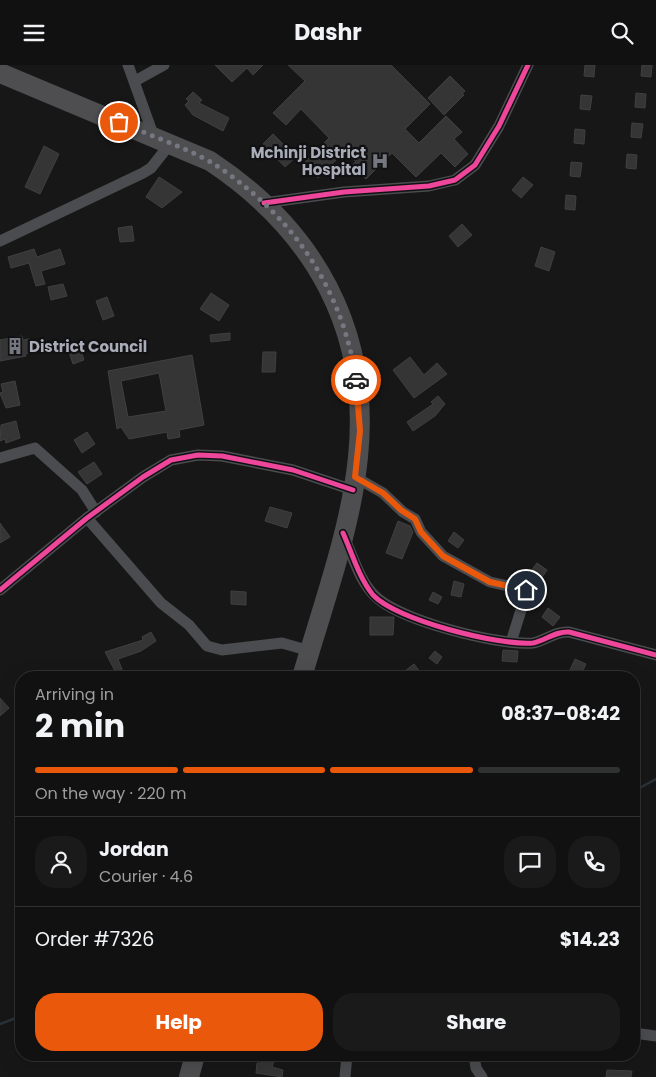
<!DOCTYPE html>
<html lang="en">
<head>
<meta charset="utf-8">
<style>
  :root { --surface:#111; --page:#1a1a1a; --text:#f1f3f6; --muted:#9c9d9f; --line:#303131; --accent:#ea580c }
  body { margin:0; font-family:Poppins,sans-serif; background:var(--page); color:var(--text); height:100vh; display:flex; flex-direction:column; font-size:19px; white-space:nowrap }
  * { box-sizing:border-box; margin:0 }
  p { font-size:16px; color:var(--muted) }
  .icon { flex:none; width:28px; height:28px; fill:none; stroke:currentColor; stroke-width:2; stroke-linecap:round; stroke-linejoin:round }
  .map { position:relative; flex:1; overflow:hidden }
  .side { position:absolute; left:15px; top:606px; width:625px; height:390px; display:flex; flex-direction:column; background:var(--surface); border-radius:20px; box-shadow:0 5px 20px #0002,0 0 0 1px var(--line) }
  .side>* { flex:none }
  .pin { position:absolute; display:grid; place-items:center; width:42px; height:42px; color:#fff; margin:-21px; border:2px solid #fff; border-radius:50%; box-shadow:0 1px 5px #0007 }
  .courier { position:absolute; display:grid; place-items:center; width:50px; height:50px; margin:-25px; border:4px solid #ea580c; border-radius:50%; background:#fff; color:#222; box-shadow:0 1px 6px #0007 }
  .head em { font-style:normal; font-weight:700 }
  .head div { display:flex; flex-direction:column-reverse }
  .head { display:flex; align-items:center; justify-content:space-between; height:85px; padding:0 20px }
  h1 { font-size:32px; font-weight:700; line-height:38px }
  .bar { display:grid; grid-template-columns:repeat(4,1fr); gap:8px 5px; align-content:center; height:60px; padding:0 20px }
  .bar i { height:6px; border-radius:4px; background:var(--line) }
  .bar .selected { background:var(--accent) }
  .bar p { grid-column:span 4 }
  .line { display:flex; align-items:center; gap:12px; padding:0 20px; border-top:1px solid var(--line) }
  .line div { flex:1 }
  .round { display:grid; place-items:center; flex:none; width:52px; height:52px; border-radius:20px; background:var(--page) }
  .action { display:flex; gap:10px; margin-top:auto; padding:10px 20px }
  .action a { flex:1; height:58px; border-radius:20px; background:var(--accent); color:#fff; font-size:20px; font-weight:700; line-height:58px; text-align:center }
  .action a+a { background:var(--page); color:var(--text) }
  header { display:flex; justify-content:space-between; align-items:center; height:65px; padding:0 20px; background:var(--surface); font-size:22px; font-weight:700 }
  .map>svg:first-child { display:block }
</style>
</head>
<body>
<header><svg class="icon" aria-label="menu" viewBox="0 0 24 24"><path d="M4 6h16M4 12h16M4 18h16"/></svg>Dashr<svg class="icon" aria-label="search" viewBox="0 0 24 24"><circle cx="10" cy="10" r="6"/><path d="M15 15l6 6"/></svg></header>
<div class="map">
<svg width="656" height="1012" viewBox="0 0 656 1012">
  <rect width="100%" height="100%" fill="#171717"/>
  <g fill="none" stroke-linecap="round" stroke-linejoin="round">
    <g stroke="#2a3239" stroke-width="2.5">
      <polyline points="634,726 656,714"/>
      <polyline points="0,959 21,951"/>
    </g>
  </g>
  <g fill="#353536" stroke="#3f4043" fill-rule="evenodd">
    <polygon points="215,0 263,0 253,10 247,3 232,17"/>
    <polygon points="288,0 391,0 430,39 405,64 419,78 446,51 462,67 454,74 468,89 455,102 441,88 416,112 392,88 366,114 352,100 356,97 345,86 318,113 304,98 329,73 301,44 286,60 273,48 305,16"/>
    <polygon points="585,0 595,0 594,12 584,11"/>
    <polygon points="642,0 652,0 651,12 641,11"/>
    <polygon points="450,11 465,26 462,29 464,30 444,50 428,33"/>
    <polygon points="193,27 202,35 199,38 229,53 223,66 193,50 185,40 189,36 186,34"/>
    <polygon points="636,28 646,29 645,43 635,42"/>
    <polygon points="581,30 592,31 590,45 580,44"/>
    <polygon points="632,58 643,59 641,73 631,72"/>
    <polygon points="575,64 585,65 584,79 574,78"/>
    <polygon points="273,69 296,92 285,102 263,79"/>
    <polygon points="44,81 59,89 40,129 25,122"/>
    <polygon points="627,89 637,90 636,104 626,103"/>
    <polygon points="571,97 582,98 580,112 570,111"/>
    <polygon points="159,112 182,127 162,143 146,132"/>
    <polygon points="523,112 533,120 521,133 512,125"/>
    <polygon points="566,130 576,131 575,145 565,144"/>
    <polygon points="462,159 472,170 458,182 449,171"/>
    <polygon points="132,161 134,176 120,177 118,163"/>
    <polygon points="541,182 555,187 549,206 535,201"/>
    <polygon points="34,184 37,192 60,184 65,199 41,206 45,219 36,221 29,198 11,203 8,192"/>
    <polygon points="63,219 67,231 51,235 48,222"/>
    <polygon points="211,228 229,240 219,256 200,244"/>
    <polygon points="107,232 114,251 103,255 96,236"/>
    <polygon points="230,268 230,275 211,277 210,270"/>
    <polygon points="22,271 23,275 29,274 31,287 25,289 26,291 0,296 0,275"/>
    <polygon points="79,280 84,295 73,299 68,284"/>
    <polygon points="263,287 276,287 275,307 262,307"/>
    <path d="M192,290L204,360L179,365L180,372L168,374L167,367L129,374L121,362L117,364L108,306ZM159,308L166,346L128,352L121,316Z"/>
    <polygon points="410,292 424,310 437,298 447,309 414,333 393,305"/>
    <polygon points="15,316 20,340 6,343 0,328 3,327 1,319"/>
    <polygon points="438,331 445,339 435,351 413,366 407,357 433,339 431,337"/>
    <polygon points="16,356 20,373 6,378 5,374 0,376 1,360"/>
    <polygon points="87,367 95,379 82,388 74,375"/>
    <polygon points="94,397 102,409 87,419 78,407"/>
    <polygon points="270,442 292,448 287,463 265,456"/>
    <polygon points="398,456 410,461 413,467 402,494 386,488"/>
    <polygon points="0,458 10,472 0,478"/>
    <polygon points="454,467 464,475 458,483 448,476"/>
    <polygon points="537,498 547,505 541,514 530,507"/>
    <polygon points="454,516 464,519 461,532 451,530"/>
    <polygon points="231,526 246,527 246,540 231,539"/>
    <polygon points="433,527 442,532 438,539 429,535"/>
    <polygon points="548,543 560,552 553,561 542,552"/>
    <polygon points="370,552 394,552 393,570 370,570"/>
    <polygon points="151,567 156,576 141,586 118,594 124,610 115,612 114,604 105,587 143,575 142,572"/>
    <polygon points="503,585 518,586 517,597 502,596"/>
    <polygon points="435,586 442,592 437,599 429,593"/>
    <polygon points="575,594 586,599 580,612 569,607"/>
    <polygon points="414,599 420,607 410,612 405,606"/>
    <polygon points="0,633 9,643 0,651"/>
    <polygon points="264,990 276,990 272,1002 283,1005 282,1012 256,1008 257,998 261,998"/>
    <polygon points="607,1005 632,1006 631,1012 606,1012"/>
  </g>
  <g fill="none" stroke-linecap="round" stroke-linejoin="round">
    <g stroke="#4b4c50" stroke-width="11">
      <polyline points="128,0 154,72"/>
      <polyline points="135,16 164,0"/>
      <polyline points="264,138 344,127 429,121 455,115 475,100 499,61 528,0"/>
      <polyline points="0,176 143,108 151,103 170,79"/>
      <polyline points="0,393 35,383 82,425 96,447"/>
      <polyline points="355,412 383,428 403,447 415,454 421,467 443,491 490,517 526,525 526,529 511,577"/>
      <polyline points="87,453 161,538 189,560 207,581 222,585 282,578 310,586"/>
      <path d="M344,472C353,491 359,515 374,530C397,555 499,581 533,578C545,576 555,566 569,567L656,590"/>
      <polyline points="0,525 87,453 143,412 171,395 198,390 222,391 293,405 353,425"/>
      <polyline points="634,968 656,971"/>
      <polyline points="474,990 476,1003 482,1012"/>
      <polyline points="345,1012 347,990"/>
    </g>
    <g stroke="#4e4e51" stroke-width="20">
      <path d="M0,8L210,96C314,165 371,265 358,392C351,464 322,543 302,612"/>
      <polyline points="189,1012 195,990"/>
    </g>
    <g stroke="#111113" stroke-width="8">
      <g id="cycleway">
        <polyline points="264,138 344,127 429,121 455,115 475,100 499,61 528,0"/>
        <path d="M343,468C352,488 359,513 373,530C396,555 499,581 533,578C545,576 555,566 569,567L656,590"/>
        <polyline points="0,525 87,453 143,412 171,395 198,390 222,391 293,405 353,425"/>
      </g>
    </g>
    <use href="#cycleway" stroke="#ed469a" stroke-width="5"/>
  </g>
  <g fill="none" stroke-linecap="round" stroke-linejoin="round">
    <path stroke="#757880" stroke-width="5" stroke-dasharray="0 9" d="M119,57C149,70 181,81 209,96C221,103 233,112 243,120C305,169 345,237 356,315"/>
    <polyline stroke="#ea580c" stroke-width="6" points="356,315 360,366 355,412 383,428 401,445 415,454 421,467 443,491 490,517 526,525"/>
  </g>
  <defs>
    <g id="hospital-bare" transform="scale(1.35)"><path d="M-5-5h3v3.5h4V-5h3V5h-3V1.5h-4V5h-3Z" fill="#757880" stroke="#111113" stroke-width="2.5" paint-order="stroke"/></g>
    <g id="building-bare" transform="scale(1.35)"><path d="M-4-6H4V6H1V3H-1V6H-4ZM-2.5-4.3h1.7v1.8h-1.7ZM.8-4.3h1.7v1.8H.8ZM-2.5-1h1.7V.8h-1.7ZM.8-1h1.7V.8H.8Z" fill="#757880" stroke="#111113" stroke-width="2.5" paint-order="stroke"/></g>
  </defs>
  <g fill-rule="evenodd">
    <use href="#hospital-bare" x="380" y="96"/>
    <use href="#building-bare" x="15" y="281"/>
  </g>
  <g text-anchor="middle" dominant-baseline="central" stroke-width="4.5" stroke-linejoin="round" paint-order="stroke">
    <g font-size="15" font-weight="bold" fill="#a8adb8" stroke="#111113" text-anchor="end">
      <text x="366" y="87">Mchinji District<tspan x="366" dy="17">Hospital</tspan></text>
      <text x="29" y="281" text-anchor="start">District Council</text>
    </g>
  </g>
</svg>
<div class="pin" style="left:119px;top:57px;background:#ea580c"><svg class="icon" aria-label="bag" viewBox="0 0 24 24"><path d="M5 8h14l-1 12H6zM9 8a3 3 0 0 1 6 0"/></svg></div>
<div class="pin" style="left:526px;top:525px;background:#1f2937"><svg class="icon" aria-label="home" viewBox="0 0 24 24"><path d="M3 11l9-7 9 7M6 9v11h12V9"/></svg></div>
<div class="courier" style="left:356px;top:315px"><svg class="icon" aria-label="car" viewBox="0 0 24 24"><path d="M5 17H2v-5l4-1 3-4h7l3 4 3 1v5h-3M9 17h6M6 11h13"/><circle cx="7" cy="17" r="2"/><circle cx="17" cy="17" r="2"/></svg></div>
<section class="side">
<div class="head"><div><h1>2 min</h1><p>Arriving in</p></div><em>08:37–08:42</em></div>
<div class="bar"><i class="selected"></i><i class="selected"></i><i class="selected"></i><i></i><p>On the way · 220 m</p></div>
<div class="line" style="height:90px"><a class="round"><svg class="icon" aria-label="person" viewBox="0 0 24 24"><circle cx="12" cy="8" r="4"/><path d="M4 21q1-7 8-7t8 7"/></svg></a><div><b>Jordan</b><p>Courier · 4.6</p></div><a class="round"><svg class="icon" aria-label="chat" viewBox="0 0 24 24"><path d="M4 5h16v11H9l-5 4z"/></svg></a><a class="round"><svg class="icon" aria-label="phone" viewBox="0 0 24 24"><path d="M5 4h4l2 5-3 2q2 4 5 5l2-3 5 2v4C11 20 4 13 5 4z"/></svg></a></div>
<div class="line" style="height:65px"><div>Order #7326</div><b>$14.23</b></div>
<div class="action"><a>Help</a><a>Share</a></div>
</section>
</div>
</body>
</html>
